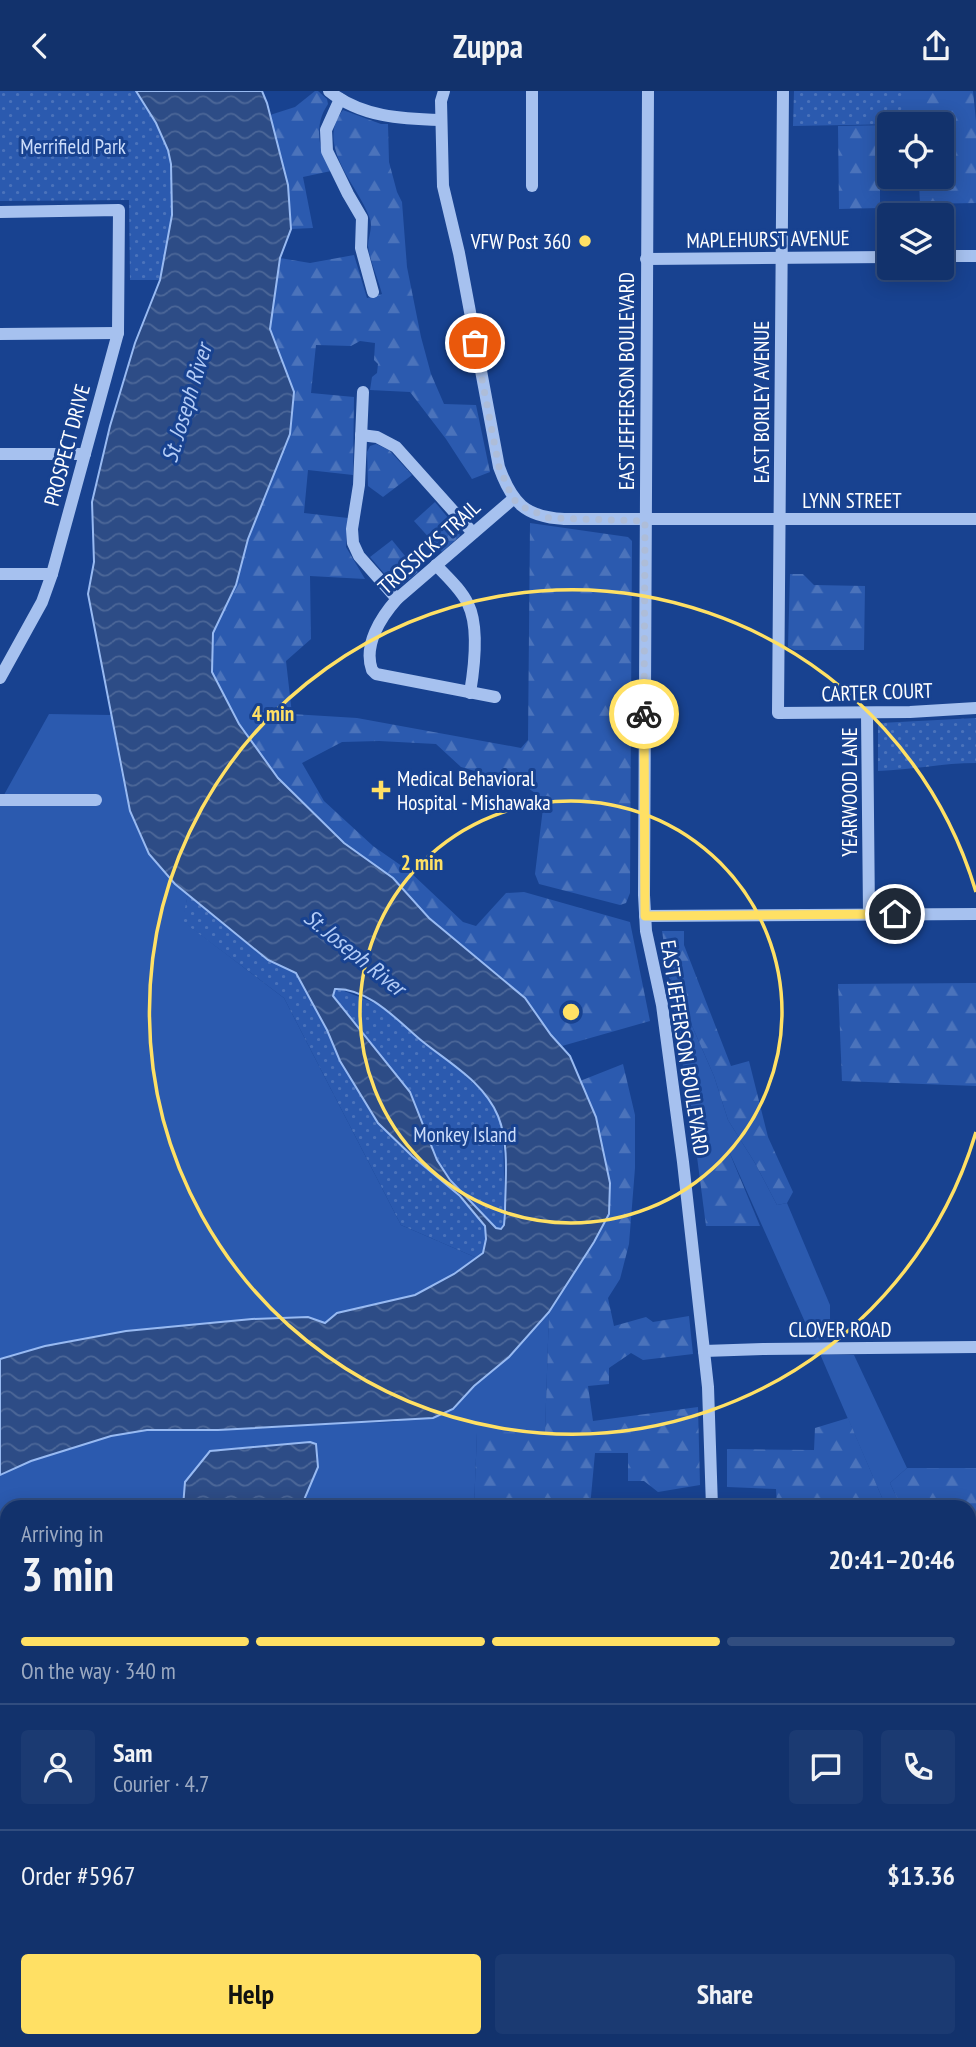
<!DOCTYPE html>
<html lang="en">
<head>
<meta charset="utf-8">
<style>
  :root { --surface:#12326c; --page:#1b3a72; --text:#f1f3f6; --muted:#9caac2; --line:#314d7f; --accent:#ffe064 }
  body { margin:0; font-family:"PT Sans Narrow",sans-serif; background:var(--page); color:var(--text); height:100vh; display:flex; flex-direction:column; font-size:26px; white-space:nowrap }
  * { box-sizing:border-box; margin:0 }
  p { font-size:23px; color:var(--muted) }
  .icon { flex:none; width:38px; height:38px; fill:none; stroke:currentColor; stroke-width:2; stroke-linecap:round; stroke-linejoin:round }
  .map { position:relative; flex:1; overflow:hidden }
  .drawer { position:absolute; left:0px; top:1409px; width:976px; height:548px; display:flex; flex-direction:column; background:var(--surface); border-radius:21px 21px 0 0; box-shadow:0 4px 18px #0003,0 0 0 2px var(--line) }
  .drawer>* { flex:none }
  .tools { position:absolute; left:877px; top:21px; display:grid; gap:14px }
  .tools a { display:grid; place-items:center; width:77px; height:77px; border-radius:7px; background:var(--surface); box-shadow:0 4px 18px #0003,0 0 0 2px var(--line); font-size:35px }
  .pin { position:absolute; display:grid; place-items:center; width:60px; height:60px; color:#fff; margin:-30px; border:4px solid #fff; border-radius:50%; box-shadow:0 2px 7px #0007 }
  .courier { position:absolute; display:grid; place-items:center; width:70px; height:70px; margin:-35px; border:5px solid #ffe064; border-radius:50%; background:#fff; color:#222; box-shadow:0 2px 9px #0007 }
  .head em { font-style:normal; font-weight:600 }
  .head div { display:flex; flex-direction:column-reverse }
  .head { display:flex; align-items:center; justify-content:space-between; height:119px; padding:0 21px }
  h1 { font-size:46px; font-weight:600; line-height:52px }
  .bar { display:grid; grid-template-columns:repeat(4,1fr); gap:10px 7px; align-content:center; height:84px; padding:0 21px }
  .bar i { height:9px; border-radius:5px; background:var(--line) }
  .bar .active { background:var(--accent) }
  .bar p { grid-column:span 4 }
  .line { display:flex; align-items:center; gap:18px; padding:0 21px; border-top:2px solid var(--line) }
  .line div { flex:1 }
  .round { display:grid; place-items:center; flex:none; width:74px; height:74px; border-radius:7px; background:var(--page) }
  .cta { display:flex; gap:14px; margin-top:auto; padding:14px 21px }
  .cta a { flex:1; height:80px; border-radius:7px; background:var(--accent); color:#111; font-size:28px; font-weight:600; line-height:80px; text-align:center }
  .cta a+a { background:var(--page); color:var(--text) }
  header { display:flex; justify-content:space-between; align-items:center; height:91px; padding:0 21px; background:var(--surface); font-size:32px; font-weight:600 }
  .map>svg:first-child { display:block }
</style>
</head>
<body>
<header><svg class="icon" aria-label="back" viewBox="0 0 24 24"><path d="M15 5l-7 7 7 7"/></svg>Zuppa<svg class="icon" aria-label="share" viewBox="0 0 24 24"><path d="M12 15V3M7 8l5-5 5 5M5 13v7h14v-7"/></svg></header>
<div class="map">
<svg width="976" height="1956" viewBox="0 0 976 1956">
  <defs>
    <pattern id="forest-firs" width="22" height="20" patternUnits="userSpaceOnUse" patternTransform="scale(1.75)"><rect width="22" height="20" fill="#2b5aaf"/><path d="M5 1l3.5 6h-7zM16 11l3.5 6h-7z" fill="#4b73bb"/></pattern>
    <pattern id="park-dots" width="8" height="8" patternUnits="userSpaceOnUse" patternTransform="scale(1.75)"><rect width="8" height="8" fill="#2b5aaf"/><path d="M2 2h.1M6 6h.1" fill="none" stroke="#4b73bb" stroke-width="1.8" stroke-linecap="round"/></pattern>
    <pattern id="water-waves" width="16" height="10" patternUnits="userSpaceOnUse" patternTransform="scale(1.75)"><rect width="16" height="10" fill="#2d4c86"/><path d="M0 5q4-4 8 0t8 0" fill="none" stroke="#4c6798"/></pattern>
  </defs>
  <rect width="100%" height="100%" fill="#184290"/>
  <g fill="#2b5aaf">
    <path d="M49,623L111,624C125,695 126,756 188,803L183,830L284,907L401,1134L477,1167L454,1183L415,1204L337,1222L325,1232L252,1228L126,1240L45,1255L0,1268V711Z"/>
    <polygon points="668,880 714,985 728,1029 755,1072 777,1114 787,1112 830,1214 830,1248 813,1249 728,1058 696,1058"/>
    <polygon points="549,1221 545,1342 477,1342 474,1416 7,1416 7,1909 0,1909 0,1384 31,1370 111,1345 147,1339 218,1339 270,1335 393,1331 453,1318 474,1295 509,1266"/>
    <polygon points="820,1263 854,1264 907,1377 890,1392 901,1416 886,1416"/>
  </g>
  <g fill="url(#forest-firs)">
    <path d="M315,0H318L327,8L328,13C313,35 319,59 331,80L303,86L313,137L291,138L288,94L270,24L295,16Z"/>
    <polygon points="902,0 973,0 976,30 976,112 920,113 919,92 880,92 880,117 839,118 838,35 889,34 889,86 942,86 942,33 902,33"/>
    <path d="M343,19L381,33H388L389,71L397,101L402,111L407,176L421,246L431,283L444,313L476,314L490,381L472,388L446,348L410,301L370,299L372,286L377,282L378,273L374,269L375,252L360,250L351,255L316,254L311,302L354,306L353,384L308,379L304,422L348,427L346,456L365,488L310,485L311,548L286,570L292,623L357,627L521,657L528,649L530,432L628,446L632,450L630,802L626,812L620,814L539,793L535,783L543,717L538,704L525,695L461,676L436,653L379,650L342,651L302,672L324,710L373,755L409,780L463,831L476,835L506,802L524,801L630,831L650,930L562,955L551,944L525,907L429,827L393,787L344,752L278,687L239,633L212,581L213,542L236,494L248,448L294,301L270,238L280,167L310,172L354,164L367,207L382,203C378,188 370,170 368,155C368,146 373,137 370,128C359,95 314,55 343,19Z"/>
    <polygon points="376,353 389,359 412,384 383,406 368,395 367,361 370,355"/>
    <polygon points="435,411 459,440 460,445 442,461 414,430"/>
    <polygon points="392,449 418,481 401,495 394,494 370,466"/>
    <polygon points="790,483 803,483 814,494 865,495 864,559 794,559 788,556"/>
    <polygon points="662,840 684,840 684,854 731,975 749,970 768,1046 793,1101 787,1112 777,1114 755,1072 728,1029 714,985 668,880"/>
    <polygon points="976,892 976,995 842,990 838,893"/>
    <polygon points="623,973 635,1024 635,1077 629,1153 620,1188 608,1207 614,1235 646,1226 653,1231 689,1225 693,1263 643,1269 631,1262 609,1277 609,1293 588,1295 593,1330 698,1316 700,1394 658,1401 644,1390 628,1390 628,1362 595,1362 590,1416 474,1416 477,1342 545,1341 549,1221 594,1151 609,1122 610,1092 596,1026 580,990"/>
    <polygon points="696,1058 728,1058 760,1135 706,1135"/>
    <polygon points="848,1327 886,1416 777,1416 776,1398 727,1396 727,1358 814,1359 815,1337"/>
    <polygon points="907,1377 976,1377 976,1588 970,1573 970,1416 901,1416 890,1392"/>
    <polygon points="970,1606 976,1620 976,1754 970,1748"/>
    <path d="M27,1950H160L164,1955C186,1948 227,1944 248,1956H27Z"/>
    <rect x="825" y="1950" width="108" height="6"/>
  </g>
  <g fill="url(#park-dots)">
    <path d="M0,0H136C148,19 161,37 167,58C181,101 168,147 160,189H130L129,109L0,110Z"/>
    <polygon points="794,0 902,0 902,33 793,35"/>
    <path d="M976,627V672C943,672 911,679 878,680V635L880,632Z"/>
    <polygon points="188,803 268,869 296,882 327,939 340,970 378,1032 412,1065 460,1105 485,1135 486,1148 483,1162 477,1167 401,1134 284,907 182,830"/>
    <polygon points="339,898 377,913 454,974 486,1005 498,1025 503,1044 505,1122 504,1134 501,1138 496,1137 450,1089 437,1069 410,1001 333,905 334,900"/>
  </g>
  <g fill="url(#water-waves)" stroke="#98baf2" stroke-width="2" fill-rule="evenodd">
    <path d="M136,0H262L267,12L288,94L291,138L280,167L270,238L294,301L290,343L248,448L236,494L213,542L212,581L239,633L278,687L344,752L393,787L429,827L525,907L551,944L570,965L596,1026L610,1092L609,1123L594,1151L549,1221L509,1266L474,1295L453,1318L433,1327L218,1339H147L111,1345L31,1370L0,1384V1268L45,1255L126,1240L252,1228L308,1226L325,1232L337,1222L415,1204L454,1183L483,1162L486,1148L485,1135L460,1105L412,1065L378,1032L340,970L327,939L296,882L268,869L175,793L149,763L130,720L88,503L94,471L92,411L110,335L135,252L160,189L172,124L171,73L168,59L156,32ZM335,898C369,897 398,930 422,950C449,972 484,991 498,1025C510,1054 505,1092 505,1122L504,1134L501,1138L496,1137L450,1089L437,1069L410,1001L333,905Z"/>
    <polygon points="310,1351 316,1353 318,1376 301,1416 183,1416 185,1391 210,1360"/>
  </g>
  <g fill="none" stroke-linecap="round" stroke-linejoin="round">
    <polyline stroke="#98baf2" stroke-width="2.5" points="55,1950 76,1956"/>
    <g stroke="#a6c1ef" stroke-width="12">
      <path d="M329,0C361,26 402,28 441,29"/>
      <path d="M444,0L441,10L443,95L459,162L499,376C512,412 525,426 564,428H976"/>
      <polyline points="648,0 644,804 646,840 662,914 683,1071 708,1296 712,1416"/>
      <polyline points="783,0 778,622 910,621 976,617"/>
      <polyline points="340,8 326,39 327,60 348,103 362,127 361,157 373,201"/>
      <polyline points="532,95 532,0"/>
      <polyline points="0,121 119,119 118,242 52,483 42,511 0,587"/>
      <polyline points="942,165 976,165"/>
      <polyline points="646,168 889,166"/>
      <polyline points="0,243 118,242"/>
      <polyline points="363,301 359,394 352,438 353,452 359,465 397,508"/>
      <polyline points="361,344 377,346 396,356 473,442"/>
      <polyline points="0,363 85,363"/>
      <path d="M436,474C447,486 461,498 468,513C479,535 474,578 470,602"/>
      <polyline points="0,483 52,483"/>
      <path d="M495,606L376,583L372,579C363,554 381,526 397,508L513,408"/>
      <polyline points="867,622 869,823"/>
      <polyline points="0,709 96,709"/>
      <polyline points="645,825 976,823"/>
      <polyline points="704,1260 763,1258 976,1256"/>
      <polyline points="970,1876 976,1876"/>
      <polyline points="318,1950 324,1956"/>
      <polyline points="447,1950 447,1956"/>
      <polyline points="709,1956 709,1950"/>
    </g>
  </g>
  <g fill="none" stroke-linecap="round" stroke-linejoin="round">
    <polyline stroke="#aebdd8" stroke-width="7" stroke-dasharray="0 12.6" points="475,252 499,376 513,408 523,416 549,427 645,430 644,623"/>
    <polyline stroke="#ffe064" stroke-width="9" points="644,623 645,825 895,823"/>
  </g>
  <g fill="none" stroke="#ffe064" stroke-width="3.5">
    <circle cx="571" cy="921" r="211"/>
    <path d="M976 1041A422 422 0 1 1 976 801"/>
  </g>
  <g fill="#ffe064" stroke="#184290" stroke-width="2.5">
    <circle cx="585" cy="150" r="7"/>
    <path d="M377.5 688.5h7v7h7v7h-7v7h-7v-7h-7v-7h7z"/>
  </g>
  <g text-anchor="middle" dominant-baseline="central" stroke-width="6" stroke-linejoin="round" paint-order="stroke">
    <g font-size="21" fill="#ccddfb" stroke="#184290">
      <text x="73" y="55">Merrifield Park</text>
      <text x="465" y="1043">Monkey Island</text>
    </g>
    <g font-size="21" fill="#fff" stroke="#184290">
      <text transform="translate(768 148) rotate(-1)">MAPLEHURST AVENUE</text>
      <text transform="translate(626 290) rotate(-90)">EAST JEFFERSON BOULEVARD</text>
      <text transform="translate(761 311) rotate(-90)">EAST BORLEY AVENUE</text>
      <text transform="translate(67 354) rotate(-75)">PROSPECT DRIVE</text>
      <text x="852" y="409">LYNN STREET</text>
      <text transform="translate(429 456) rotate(-42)">TROSSICKS TRAIL</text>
      <text transform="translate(877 601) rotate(-2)">CARTER COURT</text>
      <text transform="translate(849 701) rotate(-90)">YEARWOOD LANE</text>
      <text transform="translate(685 957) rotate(81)">EAST JEFFERSON BOULEVARD</text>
      <text x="840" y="1238">CLOVER ROAD</text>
    </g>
    <g font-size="21" fill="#fff" stroke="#184290" text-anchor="end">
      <text x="571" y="150">VFW Post 360</text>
      <text x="397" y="687" text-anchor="start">Medical Behavioral<tspan x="397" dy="24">Hospital - Mishawaka</tspan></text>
    </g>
    <g font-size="23" font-style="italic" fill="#b2cbf6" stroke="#184290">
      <text transform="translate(186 312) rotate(-73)">St. Joseph River</text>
      <text transform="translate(355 861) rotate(39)">St. Joseph River</text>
    </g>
  </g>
  <circle cx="571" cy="921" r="10" fill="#ffe064" stroke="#184290" stroke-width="3.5"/>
  <g font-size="21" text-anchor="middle" font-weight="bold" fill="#ffe064" stroke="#184290" stroke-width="6" stroke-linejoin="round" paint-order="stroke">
    <text x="273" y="630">4 min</text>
    <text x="422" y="779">2 min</text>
  </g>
</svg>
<div class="tools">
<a><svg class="icon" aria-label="locate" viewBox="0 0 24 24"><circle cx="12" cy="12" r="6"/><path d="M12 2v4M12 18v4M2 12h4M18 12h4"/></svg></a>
<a><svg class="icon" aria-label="layers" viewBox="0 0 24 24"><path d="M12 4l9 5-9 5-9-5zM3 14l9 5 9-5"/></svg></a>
</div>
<div class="pin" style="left:475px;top:252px;background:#ea580c"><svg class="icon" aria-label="bag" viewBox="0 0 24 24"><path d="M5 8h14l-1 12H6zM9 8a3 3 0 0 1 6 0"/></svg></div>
<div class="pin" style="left:895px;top:823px;background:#1f2937"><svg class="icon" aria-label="home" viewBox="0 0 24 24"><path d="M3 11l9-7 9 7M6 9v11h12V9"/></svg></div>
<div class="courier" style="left:644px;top:623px"><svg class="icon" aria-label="bike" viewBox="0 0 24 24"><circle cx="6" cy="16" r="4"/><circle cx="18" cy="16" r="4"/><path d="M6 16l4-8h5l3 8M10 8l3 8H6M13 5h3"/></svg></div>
<section class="drawer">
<div class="head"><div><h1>3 min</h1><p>Arriving in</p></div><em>20:41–20:46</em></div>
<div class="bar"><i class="active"></i><i class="active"></i><i class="active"></i><i></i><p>On the way · 340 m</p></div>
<div class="line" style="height:126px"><a class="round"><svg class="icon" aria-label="person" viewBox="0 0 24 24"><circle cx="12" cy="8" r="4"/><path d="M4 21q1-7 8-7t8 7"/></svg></a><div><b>Sam</b><p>Courier · 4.7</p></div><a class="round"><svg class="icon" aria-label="chat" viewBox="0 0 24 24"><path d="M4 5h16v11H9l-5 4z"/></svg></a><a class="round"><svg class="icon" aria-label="phone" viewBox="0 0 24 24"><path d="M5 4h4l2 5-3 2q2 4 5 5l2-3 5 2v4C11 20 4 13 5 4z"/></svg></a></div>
<div class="line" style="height:91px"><div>Order #5967</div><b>$13.36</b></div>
<div class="cta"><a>Help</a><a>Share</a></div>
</section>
</div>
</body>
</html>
